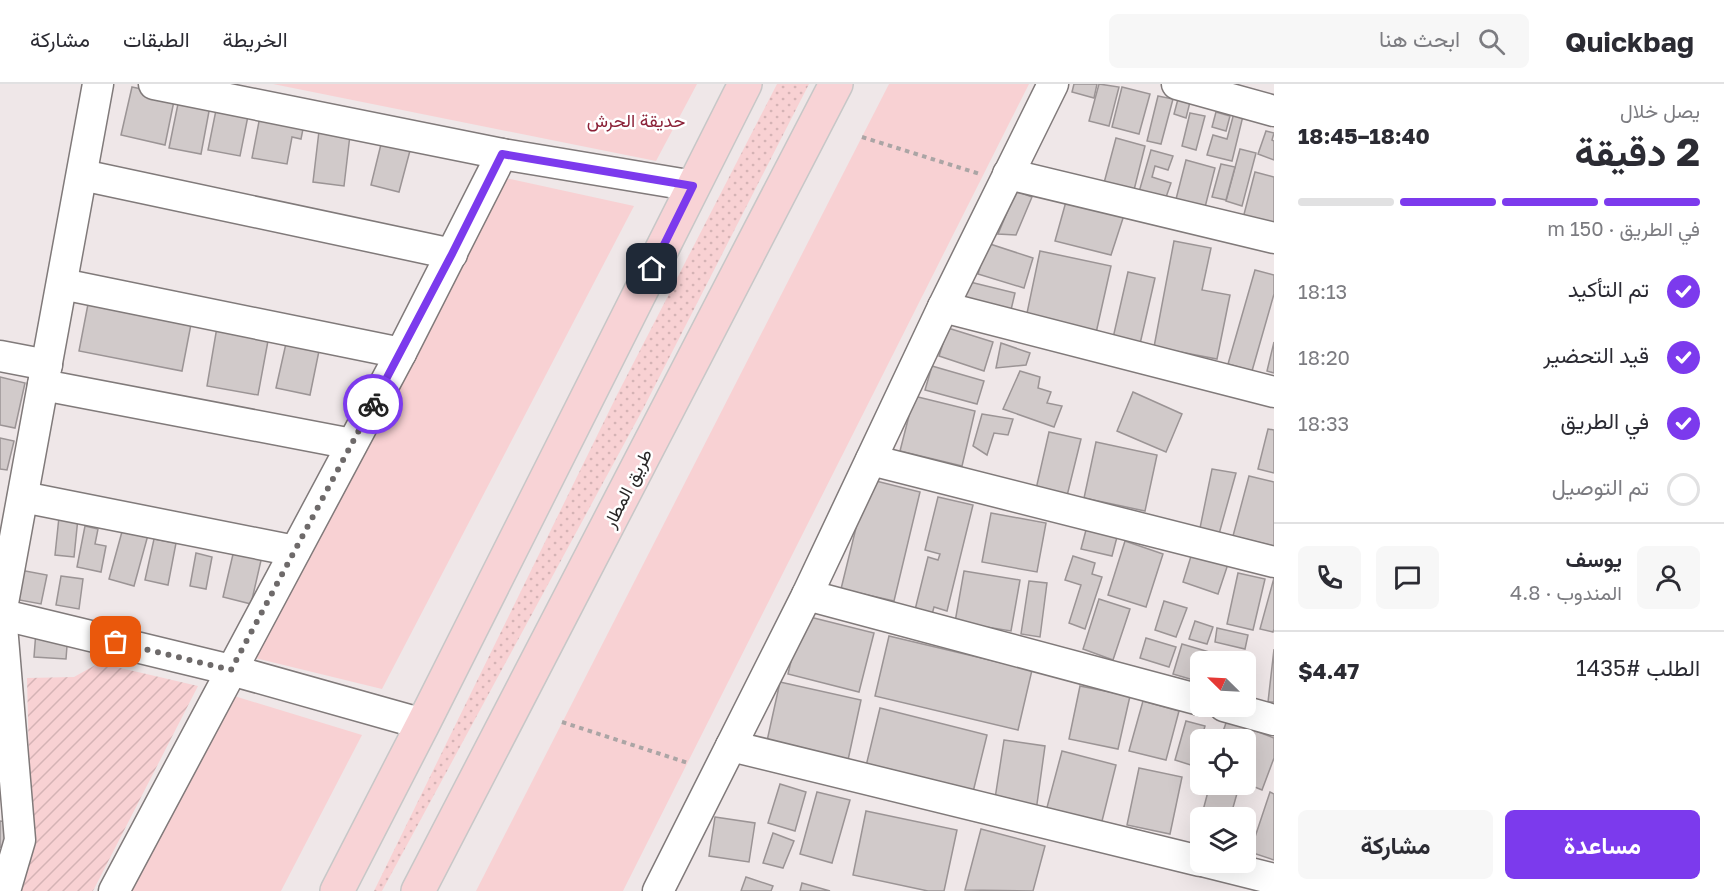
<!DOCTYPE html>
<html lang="ar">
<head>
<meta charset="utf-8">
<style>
  :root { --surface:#fff; --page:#f7f7f7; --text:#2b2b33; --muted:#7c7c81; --line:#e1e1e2; --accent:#7c3aed }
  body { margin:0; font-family:"Golos Text",Vazirmatn,sans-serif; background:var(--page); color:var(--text); direction:rtl; height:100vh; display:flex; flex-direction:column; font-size:22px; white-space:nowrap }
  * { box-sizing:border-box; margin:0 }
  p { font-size:20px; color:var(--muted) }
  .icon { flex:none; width:33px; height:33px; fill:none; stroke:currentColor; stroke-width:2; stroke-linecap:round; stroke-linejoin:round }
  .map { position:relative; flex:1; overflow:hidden; direction:ltr }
  .panel { display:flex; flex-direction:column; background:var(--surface); width:450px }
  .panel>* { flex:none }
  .needle { width:39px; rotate:294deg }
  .fabs { position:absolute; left:1190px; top:567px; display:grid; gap:12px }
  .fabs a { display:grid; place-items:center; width:66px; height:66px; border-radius:9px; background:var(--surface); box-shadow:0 6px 24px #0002; font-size:30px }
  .pin { position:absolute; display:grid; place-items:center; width:51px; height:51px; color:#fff; margin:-26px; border-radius:12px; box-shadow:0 3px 9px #0006 }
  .courier { position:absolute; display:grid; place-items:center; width:60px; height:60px; margin:-30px; border:4px solid #7c3aed; border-radius:50%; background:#fff; color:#222; box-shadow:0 2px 8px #0007 }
  .head em { font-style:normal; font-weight:700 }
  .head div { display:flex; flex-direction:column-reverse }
  .head { display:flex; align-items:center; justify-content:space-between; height:102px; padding:0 24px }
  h1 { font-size:39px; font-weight:700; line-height:45px }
  .bar { display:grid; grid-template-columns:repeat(4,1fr); gap:9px 6px; align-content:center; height:72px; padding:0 24px }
  .bar i { height:8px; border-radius:4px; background:var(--line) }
  .bar .active { background:var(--accent) }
  .bar p { grid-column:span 4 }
  .line { display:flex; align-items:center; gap:15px; padding:0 24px; border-top:2px solid var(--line) }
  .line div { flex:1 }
  .round { display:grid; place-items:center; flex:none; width:63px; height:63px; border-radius:9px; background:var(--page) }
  ol { padding:0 24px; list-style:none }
  li { display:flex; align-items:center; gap:18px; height:66px }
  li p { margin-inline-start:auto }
  li .icon { padding:6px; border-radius:50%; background:var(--accent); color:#fff; stroke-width:4 }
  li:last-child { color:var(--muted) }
  li i { width:33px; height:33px; border:3px solid var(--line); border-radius:50% }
  .cta { display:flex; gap:12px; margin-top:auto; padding:12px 24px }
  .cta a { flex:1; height:69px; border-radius:9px; background:var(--accent); color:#fff; font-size:24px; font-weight:700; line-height:69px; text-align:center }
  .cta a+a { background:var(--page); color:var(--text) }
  header { display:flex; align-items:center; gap:36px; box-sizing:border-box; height:84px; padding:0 30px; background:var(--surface); border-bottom:2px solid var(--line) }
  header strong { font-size:28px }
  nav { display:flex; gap:33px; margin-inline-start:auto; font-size:21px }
  .search { width:420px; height:54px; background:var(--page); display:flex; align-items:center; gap:15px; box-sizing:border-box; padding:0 21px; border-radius:9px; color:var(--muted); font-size:22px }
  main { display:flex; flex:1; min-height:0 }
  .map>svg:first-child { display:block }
</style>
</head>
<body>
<header>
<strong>Quickbag</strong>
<div class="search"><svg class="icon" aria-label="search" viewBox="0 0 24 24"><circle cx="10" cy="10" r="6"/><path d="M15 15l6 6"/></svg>ابحث هنا</div>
<nav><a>الخريطة</a><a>الطبقات</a><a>مشاركة</a></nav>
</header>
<main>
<section class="panel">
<div class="head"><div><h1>2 دقيقة</h1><p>يصل خلال</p></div><em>18:40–18:45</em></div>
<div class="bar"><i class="active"></i><i class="active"></i><i class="active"></i><i></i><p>في الطريق · 150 m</p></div>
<ol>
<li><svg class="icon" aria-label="check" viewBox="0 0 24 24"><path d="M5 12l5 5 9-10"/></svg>تم التأكيد<p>18:13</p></li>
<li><svg class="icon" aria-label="check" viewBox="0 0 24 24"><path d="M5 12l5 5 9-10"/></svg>قيد التحضير<p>18:20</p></li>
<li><svg class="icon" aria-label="check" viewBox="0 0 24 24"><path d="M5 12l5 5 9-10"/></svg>في الطريق<p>18:33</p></li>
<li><i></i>تم التوصيل</li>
</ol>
<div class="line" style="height:108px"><a class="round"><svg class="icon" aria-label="person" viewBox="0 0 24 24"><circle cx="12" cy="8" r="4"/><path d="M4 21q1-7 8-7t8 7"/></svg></a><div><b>يوسف</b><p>المندوب · 4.8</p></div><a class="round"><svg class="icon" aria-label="chat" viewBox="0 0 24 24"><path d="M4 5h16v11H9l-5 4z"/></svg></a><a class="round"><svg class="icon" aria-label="phone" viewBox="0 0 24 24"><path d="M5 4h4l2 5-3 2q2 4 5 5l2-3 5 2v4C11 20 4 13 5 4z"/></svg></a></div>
<div class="line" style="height:78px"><div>الطلب #1435</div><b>$4.47</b></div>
<div class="cta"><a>مساعدة</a><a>مشاركة</a></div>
</section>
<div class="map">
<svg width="1274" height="807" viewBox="0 0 1274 807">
  <defs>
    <pattern id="grass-dots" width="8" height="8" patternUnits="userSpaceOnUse" patternTransform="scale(1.5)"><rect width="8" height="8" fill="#f8d1d3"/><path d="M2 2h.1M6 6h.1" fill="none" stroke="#d5b3b5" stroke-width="1.8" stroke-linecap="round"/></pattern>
    <pattern id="garden-furrows" width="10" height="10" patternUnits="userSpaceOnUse" patternTransform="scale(1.5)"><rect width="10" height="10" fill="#f8d1d3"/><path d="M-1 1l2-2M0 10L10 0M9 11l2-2" fill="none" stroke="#d5b3b5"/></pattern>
  </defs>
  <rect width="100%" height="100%" fill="#efe7e8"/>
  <polygon fill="url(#grass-dots)" points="777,0 809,0 643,325 382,807 374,807 617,311"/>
  <g fill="#f8d1d3">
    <polygon points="273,0 697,0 656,77"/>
    <polygon points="889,0 1029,0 623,807 476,807"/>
    <polygon points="506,94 634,122 382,605 247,572"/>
    <polygon points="231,611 362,651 281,807 132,807"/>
  </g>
  <polygon fill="url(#garden-furrows)" points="99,579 198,602 93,807 22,807 31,763 27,594 74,593"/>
  <g fill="#d1caca" stroke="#9b9495" stroke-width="1.5">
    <polygon points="1074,0 1097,0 1094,14 1072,8"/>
    <polygon points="1099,0 1119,3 1109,42 1089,37"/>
    <polygon points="132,3 175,12 165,61 121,51"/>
    <polygon points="1122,3 1150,10 1139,50 1112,43"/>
    <polygon points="1158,12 1173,15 1161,60 1147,57"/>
    <polygon points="179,15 210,22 201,70 169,64"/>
    <polygon points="1178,15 1190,18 1186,34 1174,30"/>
    <polygon points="217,21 249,27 240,72 208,66"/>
    <polygon points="261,27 305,35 301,55 292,53 287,80 252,74"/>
    <polygon points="1216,28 1230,32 1226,47 1212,43"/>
    <polygon points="1190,29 1205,32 1196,66 1182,62"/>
    <polygon points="1234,29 1243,32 1232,77 1207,71 1213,51 1227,55"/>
    <polygon points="319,47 350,51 344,102 313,98"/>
    <polygon points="1266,47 1274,49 1272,56 1274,57 1274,76 1258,70"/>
    <polygon points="383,52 412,59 399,108 371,101"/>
    <polygon points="1116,54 1145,62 1134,106 1104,99"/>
    <polygon points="1240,65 1256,69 1242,122 1226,117"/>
    <polygon points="1151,66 1173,72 1168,86 1155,82 1152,93 1171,99 1165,116 1139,108"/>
    <polygon points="1186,76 1215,84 1203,131 1174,123"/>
    <polygon points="1221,80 1235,83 1226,116 1212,113"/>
    <polygon points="1255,88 1274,93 1274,146 1242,138"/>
    <polygon points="1016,107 1032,113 1016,151 998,150"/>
    <polygon points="1067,114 1125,128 1111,171 1055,157"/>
    <polygon points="1174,157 1211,164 1202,206 1230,211 1217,275 1154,263"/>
    <polygon points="987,159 1033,174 1024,204 978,190"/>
    <polygon points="1040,167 1111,182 1096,249 1026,234"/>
    <polygon points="1255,186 1274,191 1274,210 1252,287 1228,280"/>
    <polygon points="1128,188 1155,194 1140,260 1113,254"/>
    <polygon points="966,197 1015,209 1010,230 961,218"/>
    <polygon points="89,215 192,235 182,287 79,267"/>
    <polygon points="218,237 270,246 258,311 207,302"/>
    <polygon points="948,244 993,258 984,287 939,272"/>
    <polygon points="287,255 320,262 310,311 276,304"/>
    <polygon points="1274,258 1274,289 1267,287"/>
    <polygon points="1001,259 1030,269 1026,281 996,284"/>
    <polygon points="932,282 984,297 977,320 925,306"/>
    <polygon points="1020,287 1040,293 1038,304 1051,308 1047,319 1062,322 1054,343 1003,325"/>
    <polygon points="0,293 25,299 15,344 0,341"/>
    <polygon points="1133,308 1182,330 1166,368 1117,347"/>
    <polygon points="914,312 975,327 962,382 900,367"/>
    <polygon points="982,330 1013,335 1008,351 994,349 987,371 973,362"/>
    <polygon points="1268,345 1274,346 1274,389 1258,385"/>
    <polygon points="1049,348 1081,355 1066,416 1036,405"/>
    <polygon points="0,354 14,357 7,386 0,385"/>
    <polygon points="1096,358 1157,371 1145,427 1084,414"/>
    <polygon points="1212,385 1236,389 1219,450 1200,444"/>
    <polygon points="1249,392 1274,398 1274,462 1233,452"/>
    <polygon points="868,395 920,408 894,517 841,505"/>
    <polygon points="938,413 973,421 947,527 934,523 930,538 913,534 928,473 938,476 940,470 925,466"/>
    <polygon points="991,429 1046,439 1037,488 982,478"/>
    <polygon points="59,433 78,434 74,473 55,471"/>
    <polygon points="85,442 98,445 95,460 106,462 101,488 77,483"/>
    <polygon points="123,444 148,451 134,502 109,495"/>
    <polygon points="1086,446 1117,453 1112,472 1081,465"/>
    <polygon points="154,455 176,459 168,501 145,496"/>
    <polygon points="1125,457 1163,470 1146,523 1108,511"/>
    <polygon points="234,466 262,472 251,520 223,513"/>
    <polygon points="196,469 212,473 206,505 190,502"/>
    <polygon points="1192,469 1228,480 1218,510 1183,498"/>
    <polygon points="1073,472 1095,479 1092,490 1102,493 1085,545 1069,539 1081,501 1065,496"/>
    <polygon points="20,486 47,491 41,520 14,515"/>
    <polygon points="964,487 1020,496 1011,547 955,538"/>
    <polygon points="1238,489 1265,495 1253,546 1227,540"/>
    <polygon points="61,492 83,495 79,525 56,521"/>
    <polygon points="1274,494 1274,545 1273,548 1260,545"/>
    <polygon points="1029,497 1047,499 1040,553 1021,550"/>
    <polygon points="1099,515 1130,525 1113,576 1083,565"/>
    <polygon points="1164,517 1187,524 1176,553 1155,546"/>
    <polygon points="802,531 874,549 859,608 788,590"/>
    <polygon points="1195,537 1213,543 1207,560 1189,555"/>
    <polygon points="1217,544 1248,551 1245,565 1215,558"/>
    <polygon points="36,547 68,549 66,575 34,573"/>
    <polygon points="889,552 1032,586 1018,646 875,612"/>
    <polygon points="1146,554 1176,563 1169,583 1140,574"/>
    <polygon points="1182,560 1223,572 1222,578 1200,578 1200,598 1173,590"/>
    <polygon points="1274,565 1274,618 1268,618"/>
    <polygon points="1245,589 1255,592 1250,611 1245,610"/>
    <polygon points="780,598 861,616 848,676 767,657"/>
    <polygon points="1080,602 1130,612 1118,665 1069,655"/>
    <polygon points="1143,617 1179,627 1166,676 1129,667"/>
    <polygon points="880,624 987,651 973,708 866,682"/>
    <polygon points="1227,636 1274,654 1274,674 1262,706 1245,699 1245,656 1220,656"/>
    <polygon points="1186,637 1205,642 1194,682 1175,676"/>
    <polygon points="1004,656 1045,662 1036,727 994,721"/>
    <polygon points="1062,667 1116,681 1100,745 1045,731"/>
    <polygon points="1139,684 1182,693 1170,750 1127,741"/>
    <polygon points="780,700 806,708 795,747 768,739"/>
    <polygon points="1210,700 1238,706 1230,734 1201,734"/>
    <polygon points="817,708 850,716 832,779 800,770"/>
    <polygon points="1270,708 1274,710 1274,776 1250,768"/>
    <polygon points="866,727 957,746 944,807 928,807 853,791"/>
    <polygon points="715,733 755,739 749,778 709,772"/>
    <polygon points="1200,736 1200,761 1194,759"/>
    <polygon points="0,737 7,738 4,764 0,763"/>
    <polygon points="981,745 1045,762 1033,807 965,806"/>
    <polygon points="773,749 794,757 783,784 763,779"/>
    <polygon points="746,793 773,802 771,807 741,807"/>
    <polygon points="802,799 830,807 800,807"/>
  </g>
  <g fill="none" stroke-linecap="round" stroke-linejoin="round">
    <g stroke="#807a7a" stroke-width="33">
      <g id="minor">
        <polyline points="154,0 502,70 694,102"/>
        <polyline points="1177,0 1274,27"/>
        <polyline points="1008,90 1274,154"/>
        <polyline points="82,91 452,170"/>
        <polyline points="62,200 401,269"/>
        <polyline points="943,223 1274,308"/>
        <polyline points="0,272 47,281"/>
        <polyline points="43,301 352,360"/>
        <polyline points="871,376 1274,478"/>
        <polyline points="23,413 295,467"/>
        <polyline points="807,511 1200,616"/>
        <polyline points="0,530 231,586 423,640"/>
        <polyline points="1224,622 1274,636"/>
        <polyline points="731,662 1200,777"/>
        <polyline points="1206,778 1274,795"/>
        <polyline points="5,807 20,756 1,530 98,0"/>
        <polyline points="114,807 401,269 502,70"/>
        <polyline points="658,807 807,511 943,223 1053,0"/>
      </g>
    </g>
    <g stroke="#c7c7c7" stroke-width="36">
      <g id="major">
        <polyline points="337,807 423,640 745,0"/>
        <polyline points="418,807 836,0"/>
      </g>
    </g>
    <g stroke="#aba5a5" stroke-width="4" stroke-dasharray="4.5 4.5" stroke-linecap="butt">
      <polyline points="862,53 980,90"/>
      <polyline points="562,638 688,679"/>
    </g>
    <use href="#minor" stroke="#fff" stroke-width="30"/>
    <use href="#major" stroke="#f8d3d6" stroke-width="33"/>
  </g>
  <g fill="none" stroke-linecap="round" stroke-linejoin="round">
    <polyline stroke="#6e6a6a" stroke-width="6" stroke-dasharray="0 10.8" points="116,558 231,586 373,320"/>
    <polyline stroke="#7c3aed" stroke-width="8" points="373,320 452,170 502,70 693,102 652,185"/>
  </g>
  <g text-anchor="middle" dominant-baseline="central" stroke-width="5" stroke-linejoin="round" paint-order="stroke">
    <g font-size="18" fill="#8b2137" stroke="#fff">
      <text x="636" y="36">حديقة الحرش</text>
    </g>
    <g font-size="18" fill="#282626" stroke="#fff">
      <text transform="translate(627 404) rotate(-63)">طريق المطار</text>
    </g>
  </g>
</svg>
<div class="fabs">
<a><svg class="needle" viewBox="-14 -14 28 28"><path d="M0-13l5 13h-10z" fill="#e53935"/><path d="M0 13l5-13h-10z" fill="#7c7c81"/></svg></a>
<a><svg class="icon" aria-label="locate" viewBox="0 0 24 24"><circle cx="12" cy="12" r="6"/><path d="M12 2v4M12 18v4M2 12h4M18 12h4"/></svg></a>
<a><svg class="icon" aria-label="layers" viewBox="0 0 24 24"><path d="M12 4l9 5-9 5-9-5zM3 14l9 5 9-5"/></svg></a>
</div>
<div class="pin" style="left:116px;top:558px;background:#ea580c"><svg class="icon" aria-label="bag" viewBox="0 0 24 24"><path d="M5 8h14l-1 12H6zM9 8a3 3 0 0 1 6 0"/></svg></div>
<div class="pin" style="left:652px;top:185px;background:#1f2937"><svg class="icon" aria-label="home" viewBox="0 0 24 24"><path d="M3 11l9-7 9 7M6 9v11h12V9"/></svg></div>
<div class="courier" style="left:373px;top:320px"><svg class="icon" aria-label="bike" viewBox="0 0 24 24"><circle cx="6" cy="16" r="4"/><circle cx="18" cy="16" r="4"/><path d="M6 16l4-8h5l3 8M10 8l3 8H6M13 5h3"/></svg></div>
</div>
</main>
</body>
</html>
